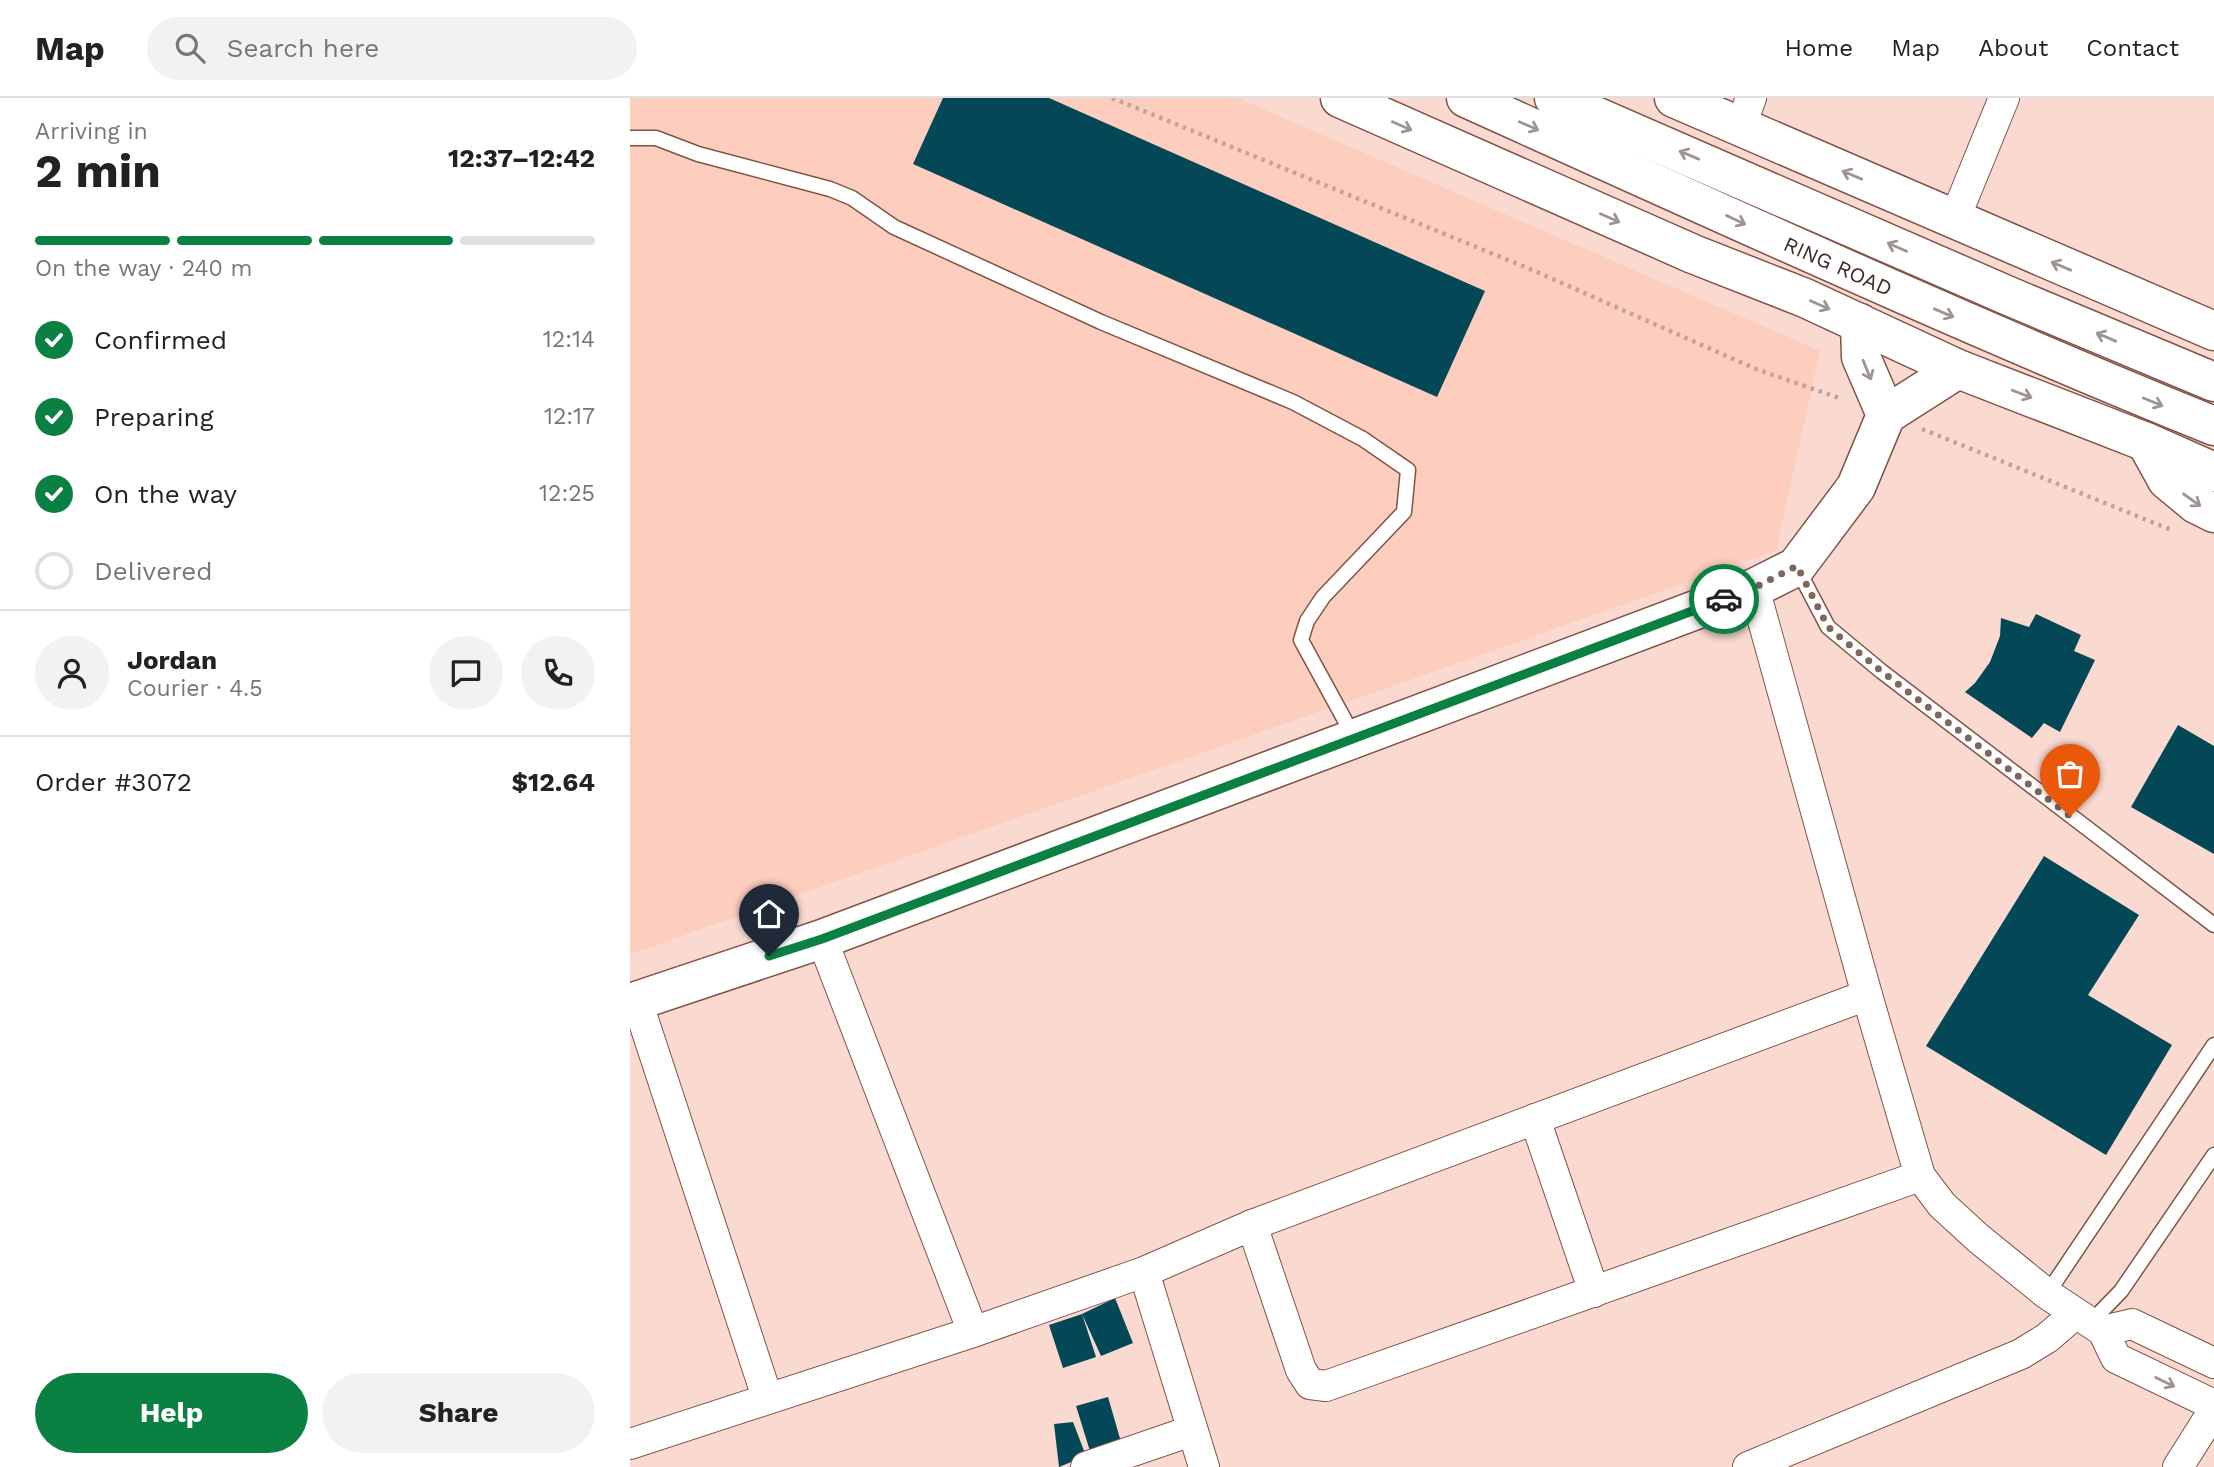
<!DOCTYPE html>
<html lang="en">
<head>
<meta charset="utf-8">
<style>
  :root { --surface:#fff; --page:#f2f2f2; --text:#222; --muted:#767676; --line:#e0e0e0; --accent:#0b8043 }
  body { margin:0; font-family:"Work Sans",sans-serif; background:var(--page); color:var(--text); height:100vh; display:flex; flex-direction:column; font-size:26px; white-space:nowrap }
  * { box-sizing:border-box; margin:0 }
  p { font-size:23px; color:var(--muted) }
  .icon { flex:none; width:38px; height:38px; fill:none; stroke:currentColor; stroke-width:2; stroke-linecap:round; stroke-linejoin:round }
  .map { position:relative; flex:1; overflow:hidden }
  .details { display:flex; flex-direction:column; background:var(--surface); width:630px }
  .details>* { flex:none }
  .pin { position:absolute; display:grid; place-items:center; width:60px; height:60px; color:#fff; margin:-72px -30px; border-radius:50% 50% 50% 0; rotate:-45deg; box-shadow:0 0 7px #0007 }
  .pin .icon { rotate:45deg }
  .courier { position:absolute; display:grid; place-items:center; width:70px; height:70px; margin:-35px; border:5px solid #0b8043; border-radius:50%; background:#fff; color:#222; box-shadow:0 2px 9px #0007 }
  .summary em { font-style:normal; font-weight:700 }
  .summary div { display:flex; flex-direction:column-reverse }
  .summary { display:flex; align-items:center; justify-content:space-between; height:119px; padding:0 35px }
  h1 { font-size:46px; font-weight:700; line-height:52px }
  .bar { display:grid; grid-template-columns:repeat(4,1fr); gap:10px 7px; align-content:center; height:84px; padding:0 35px }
  .bar i { height:9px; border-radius:5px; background:var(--line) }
  .bar .active { background:var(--accent) }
  .bar p { grid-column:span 4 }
  .line { display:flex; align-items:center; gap:18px; padding:0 35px; border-top:2px solid var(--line) }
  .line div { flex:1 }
  .round { display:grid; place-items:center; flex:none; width:74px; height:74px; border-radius:37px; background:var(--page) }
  ol { padding:0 35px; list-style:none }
  li { display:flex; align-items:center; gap:21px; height:77px }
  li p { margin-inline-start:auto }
  li .icon { padding:7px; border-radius:50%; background:var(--accent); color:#fff; stroke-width:4 }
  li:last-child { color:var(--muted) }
  li i { width:38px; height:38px; border:4px solid var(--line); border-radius:50% }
  .action { display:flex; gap:14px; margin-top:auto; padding:14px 35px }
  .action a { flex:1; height:80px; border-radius:42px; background:var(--accent); color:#fff; font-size:28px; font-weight:700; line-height:80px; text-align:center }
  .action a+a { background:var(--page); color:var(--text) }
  header { display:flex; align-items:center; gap:42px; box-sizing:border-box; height:98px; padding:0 35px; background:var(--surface); border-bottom:2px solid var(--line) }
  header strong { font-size:33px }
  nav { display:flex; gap:38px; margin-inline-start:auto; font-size:24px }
  .search { width:490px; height:63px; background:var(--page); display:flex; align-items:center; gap:18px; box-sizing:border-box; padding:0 24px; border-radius:38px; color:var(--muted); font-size:26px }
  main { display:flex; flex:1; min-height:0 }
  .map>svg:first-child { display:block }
</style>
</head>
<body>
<header>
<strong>Map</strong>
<div class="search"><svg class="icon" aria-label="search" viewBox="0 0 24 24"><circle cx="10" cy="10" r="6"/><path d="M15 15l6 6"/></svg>Search here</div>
<nav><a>Home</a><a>Map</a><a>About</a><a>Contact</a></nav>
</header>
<main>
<section class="details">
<div class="summary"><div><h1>2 min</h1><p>Arriving in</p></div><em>12:37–12:42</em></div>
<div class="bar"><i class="active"></i><i class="active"></i><i class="active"></i><i></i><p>On the way · 240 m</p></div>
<ol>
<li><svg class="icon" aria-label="check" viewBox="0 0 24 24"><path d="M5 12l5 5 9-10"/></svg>Confirmed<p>12:14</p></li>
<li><svg class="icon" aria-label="check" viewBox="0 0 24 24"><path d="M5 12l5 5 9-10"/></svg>Preparing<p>12:17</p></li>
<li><svg class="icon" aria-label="check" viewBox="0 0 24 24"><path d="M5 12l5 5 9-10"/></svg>On the way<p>12:25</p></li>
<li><i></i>Delivered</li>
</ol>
<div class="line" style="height:126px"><a class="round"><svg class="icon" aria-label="person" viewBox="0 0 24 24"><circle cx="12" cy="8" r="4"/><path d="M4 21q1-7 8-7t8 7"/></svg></a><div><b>Jordan</b><p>Courier · 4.5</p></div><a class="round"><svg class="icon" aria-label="chat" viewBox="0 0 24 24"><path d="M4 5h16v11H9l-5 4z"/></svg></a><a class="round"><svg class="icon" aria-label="phone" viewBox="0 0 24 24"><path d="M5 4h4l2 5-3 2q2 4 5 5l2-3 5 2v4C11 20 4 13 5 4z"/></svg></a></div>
<div class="line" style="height:91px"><div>Order #3072</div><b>$12.64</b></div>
<div class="action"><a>Help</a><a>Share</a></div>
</section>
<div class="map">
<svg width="1584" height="1369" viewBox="0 0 1584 1369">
  <rect width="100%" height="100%" fill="#fadad0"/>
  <polygon fill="#fdcdbd" points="0,0 608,0 1190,253 1146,453 0,856"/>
  <g fill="#044757">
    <polygon points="313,0 419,0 855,193 807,299 283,66"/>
    <polygon points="1406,516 1451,537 1444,553 1465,562 1430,634 1414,625 1402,640 1335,594 1345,585 1360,564 1370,538 1371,520 1399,529"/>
    <polygon points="1548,627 1584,648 1584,756 1501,709"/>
    <polygon points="1414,758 1509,817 1458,897 1542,947 1476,1057 1296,948"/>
    <polygon points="485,1200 503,1245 471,1258 452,1216 466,1259 433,1270 419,1227 452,1216"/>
    <polygon points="478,1299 491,1344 460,1353 446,1308"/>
    <polygon points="443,1324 456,1358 429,1369 424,1326"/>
  </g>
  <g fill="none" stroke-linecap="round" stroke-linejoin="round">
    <g stroke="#805446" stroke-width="17">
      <g id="service">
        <polyline points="0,40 26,40 68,56 200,91 222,100 264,129 471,224 663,304 733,341 778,372 774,414 693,499 677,523 671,542 724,639"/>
        <polyline points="1167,470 1198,529 1251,573 1584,827"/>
        <polyline points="1417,1196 1584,947"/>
        <polyline points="1460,1225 1491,1193 1584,1057"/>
      </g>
    </g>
    <g stroke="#805446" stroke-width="32">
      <g id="minor">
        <polyline points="1110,30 1121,0"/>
        <polyline points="1325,120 1374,0"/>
        <polyline points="1124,490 1237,897 1290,1078 1312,1107 1348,1140 1417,1196 1473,1233 1486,1260 1584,1307"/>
        <polyline points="192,841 343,1234"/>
        <polyline points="7,903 137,1299"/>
        <polyline points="905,1021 964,1194"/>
        <polyline points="622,1127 671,1272 680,1286 696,1288 1290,1078"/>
        <polyline points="514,1174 574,1369"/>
        <polyline points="1473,1233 1502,1226 1584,1265"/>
        <polyline points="0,1346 343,1234 514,1174 622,1127 1237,897"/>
        <polyline points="456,1369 561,1333"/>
        <polyline points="1118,1369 1391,1256 1417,1240 1445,1216"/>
        <polyline points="1548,1369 1584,1312"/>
      </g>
    </g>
    <g stroke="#805446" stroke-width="41">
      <g id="secondary">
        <polyline points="1256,317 1328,271"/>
        <polyline points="0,905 192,841 1124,490 1166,469 1226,389 1256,317 1231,259 1230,225"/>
      </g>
    </g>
    <g stroke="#805446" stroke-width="41">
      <polyline id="primary" points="1516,344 1537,382 1566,406 1584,415"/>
    </g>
    <g stroke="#805446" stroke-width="41">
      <g id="trunk">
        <polyline points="710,0 1063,156 1175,200 1328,271 1516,344 1584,374"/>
        <path d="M836,0C1085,112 1332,226 1584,328"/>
        <polyline points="924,0 1381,199 1584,284"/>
        <polyline points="1044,0 1584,233"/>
      </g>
    </g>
    <g stroke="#c0a49a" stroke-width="4.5" stroke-dasharray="3.5 5" stroke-linecap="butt">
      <polyline points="482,0 900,171 1126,271 1212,301"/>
      <polyline points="1292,331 1544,433"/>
    </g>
    <use href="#service" stroke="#fff" stroke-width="14"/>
    <use href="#minor" stroke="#fff" stroke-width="30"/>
    <use href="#secondary" stroke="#fff" stroke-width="38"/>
    <use href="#primary" stroke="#fff" stroke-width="38"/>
    <use href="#trunk" stroke="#fff" stroke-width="38"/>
  </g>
  <defs><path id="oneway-shaft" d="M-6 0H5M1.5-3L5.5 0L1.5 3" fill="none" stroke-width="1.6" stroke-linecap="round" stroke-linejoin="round" transform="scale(1.75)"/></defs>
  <g stroke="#9e9490">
    <use href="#oneway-shaft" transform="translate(772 28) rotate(24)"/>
    <use href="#oneway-shaft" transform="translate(899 28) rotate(24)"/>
    <use href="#oneway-shaft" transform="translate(1059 57) rotate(-157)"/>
    <use href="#oneway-shaft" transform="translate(1222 77) rotate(-157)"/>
    <use href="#oneway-shaft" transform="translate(980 120) rotate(24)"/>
    <use href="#oneway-shaft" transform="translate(1106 122) rotate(25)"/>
    <use href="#oneway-shaft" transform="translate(1267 149) rotate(-156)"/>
    <use href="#oneway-shaft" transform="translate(1431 168) rotate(-157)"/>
    <use href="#oneway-shaft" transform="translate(1190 207) rotate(24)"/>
    <use href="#oneway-shaft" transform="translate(1314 215) rotate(23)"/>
    <use href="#oneway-shaft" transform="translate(1476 239) rotate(-157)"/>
    <use href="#oneway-shaft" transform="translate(1237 272) rotate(68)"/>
    <use href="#oneway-shaft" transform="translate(1392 296) rotate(21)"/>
    <use href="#oneway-shaft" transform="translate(1523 304) rotate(22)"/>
    <use href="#oneway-shaft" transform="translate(1562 402) rotate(36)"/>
    <use href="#oneway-shaft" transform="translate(1535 1284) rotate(26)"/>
  </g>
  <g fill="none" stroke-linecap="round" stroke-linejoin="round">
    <polyline stroke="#7e675f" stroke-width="7" stroke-dasharray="0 12.6" points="1094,501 1124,490 1167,468 1198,529 1251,573 1440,718"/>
    <polyline stroke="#0b8043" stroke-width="9" points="139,858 192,841 1094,501"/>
  </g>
  <g text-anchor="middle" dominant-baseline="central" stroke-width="7" stroke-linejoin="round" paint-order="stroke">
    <g font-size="21" fill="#3c2922" stroke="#fff">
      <text transform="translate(1208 168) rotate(24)">RING ROAD</text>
    </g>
  </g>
</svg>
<div class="pin" style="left:1440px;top:718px;background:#ea580c"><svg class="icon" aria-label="bag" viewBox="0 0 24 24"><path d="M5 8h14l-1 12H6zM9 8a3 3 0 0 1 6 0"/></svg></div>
<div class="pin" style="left:139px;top:858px;background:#1f2937"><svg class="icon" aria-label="home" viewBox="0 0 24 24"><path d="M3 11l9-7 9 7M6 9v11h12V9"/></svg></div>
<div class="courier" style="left:1094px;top:501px"><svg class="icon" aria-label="car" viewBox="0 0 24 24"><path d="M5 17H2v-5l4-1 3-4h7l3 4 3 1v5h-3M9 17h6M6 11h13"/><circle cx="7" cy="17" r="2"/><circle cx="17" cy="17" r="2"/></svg></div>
</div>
</main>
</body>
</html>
